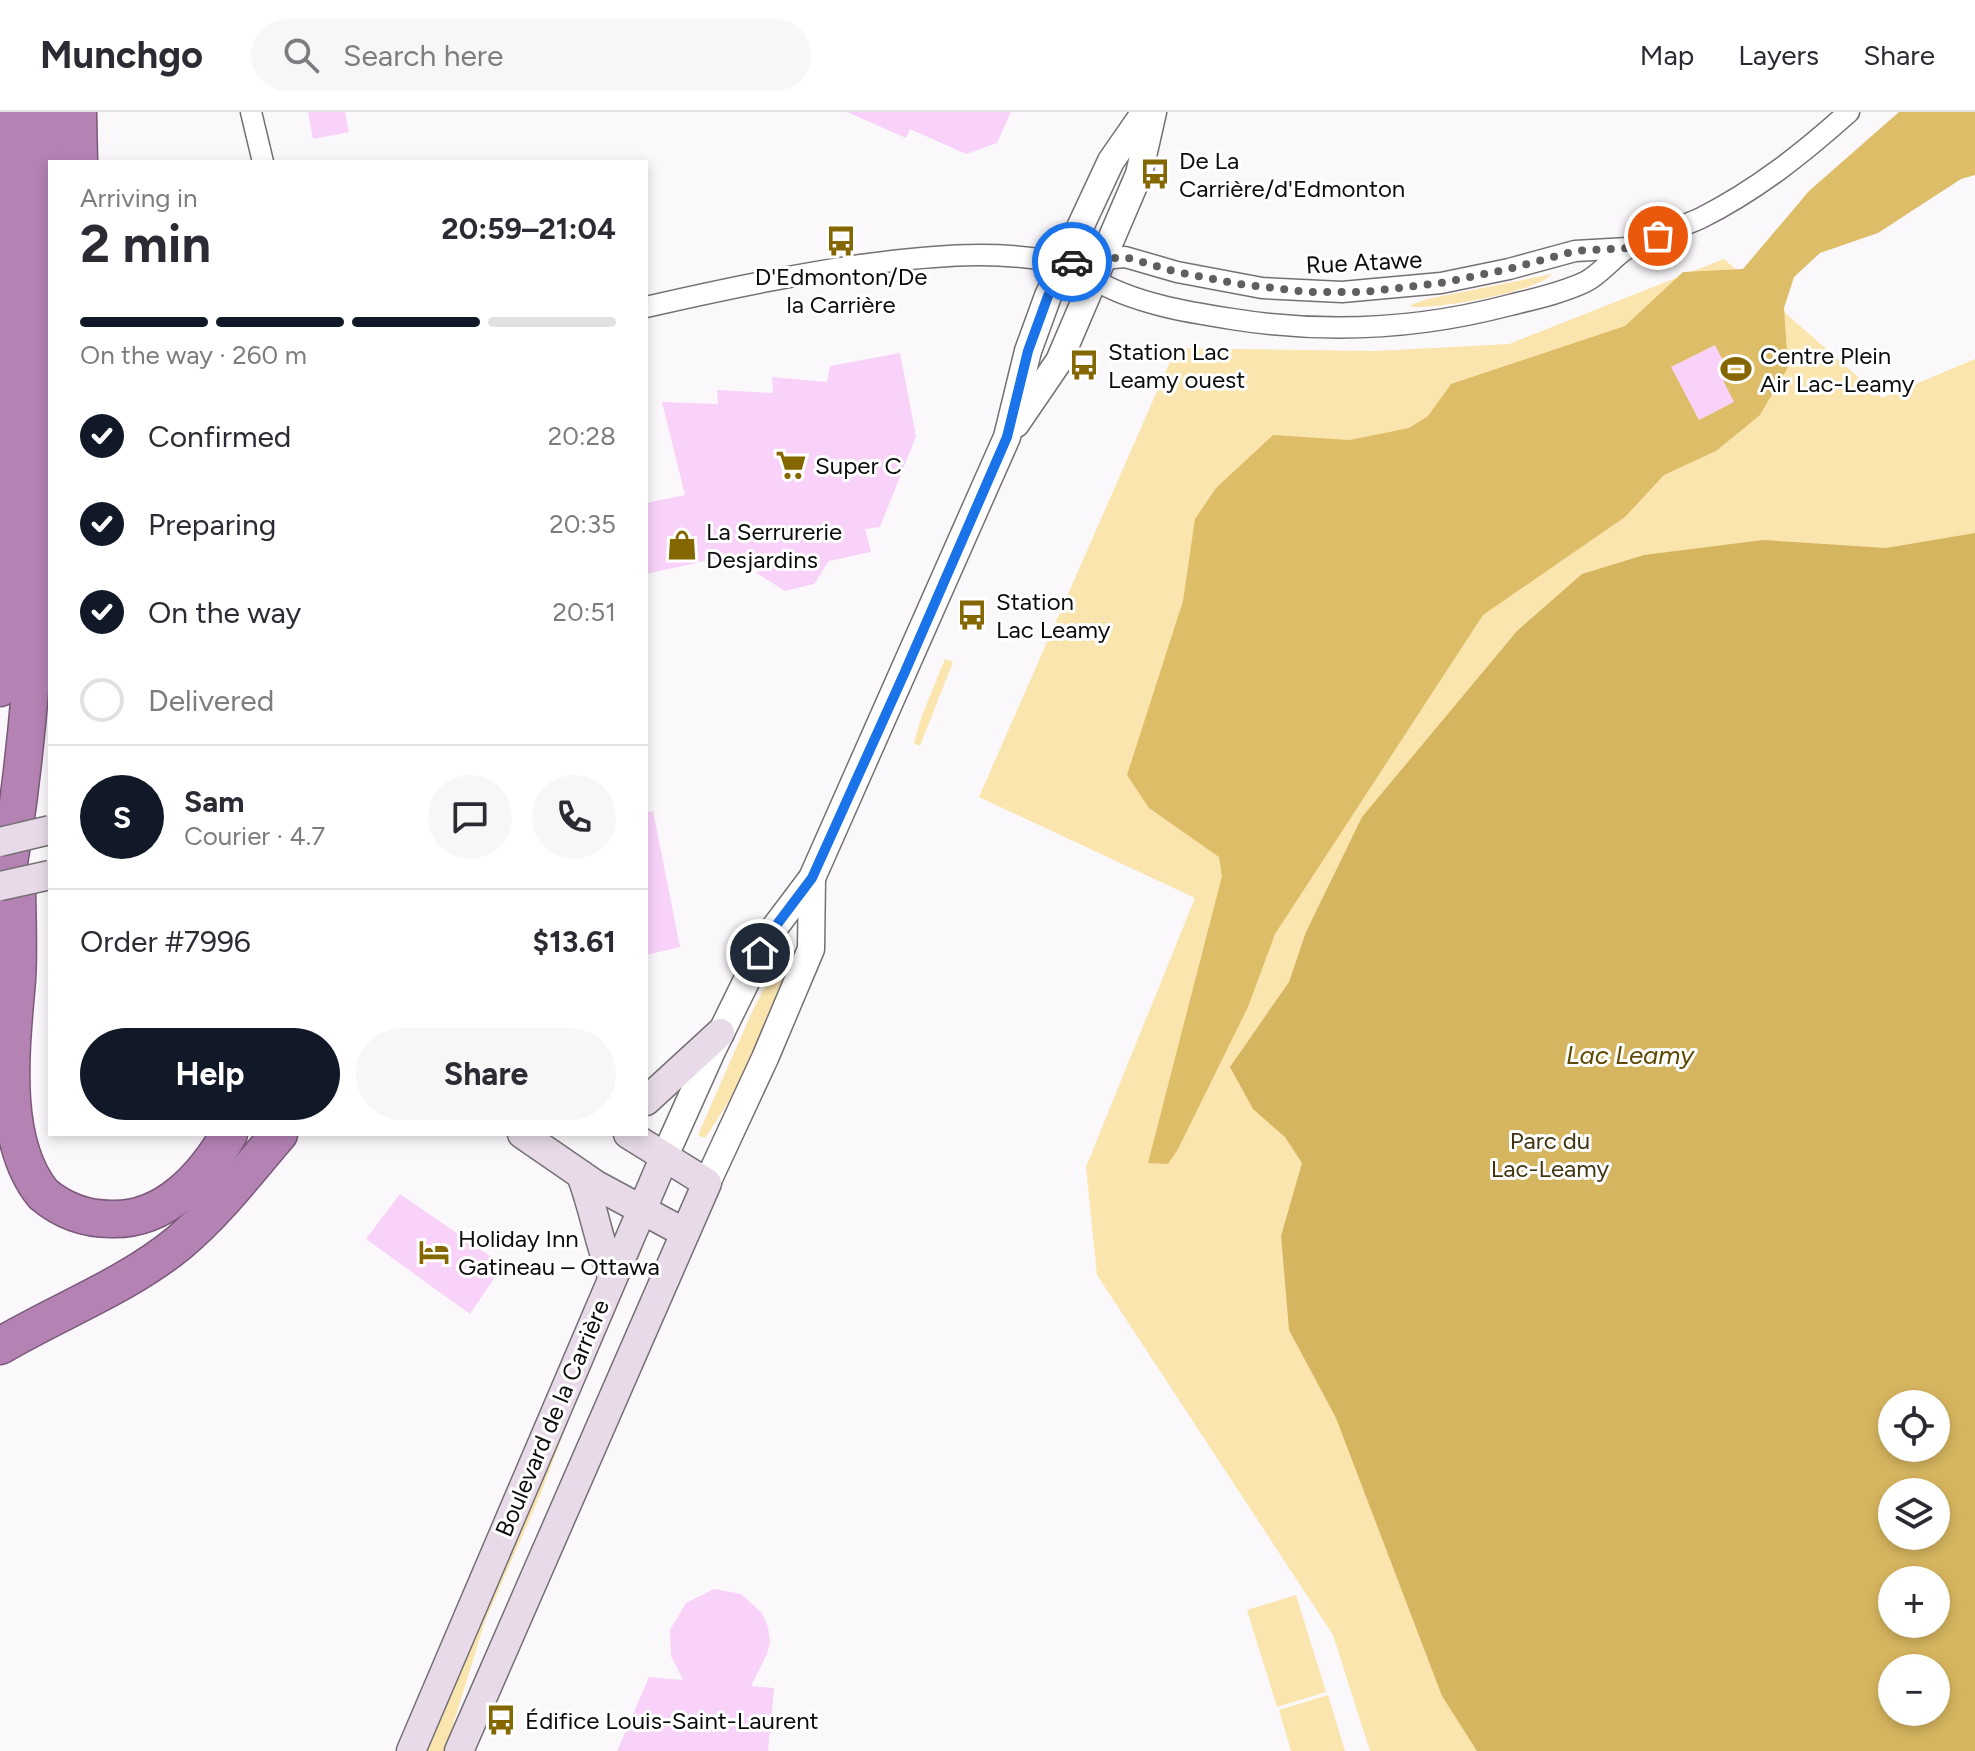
<!DOCTYPE html>
<html lang="en">
<head>
<meta charset="utf-8">
<style>
  :root { --surface:#fff; --page:#f7f7f7; --text:#2b2b33; --muted:#7c7c81; --line:#e1e1e2; --accent:#111827 }
  body { margin:0; font-family:Figtree,sans-serif; background:var(--page); color:var(--text); height:100vh; display:flex; flex-direction:column; font-size:30px; white-space:nowrap }
  * { box-sizing:border-box; margin:0 }
  p { font-size:26px; color:var(--muted) }
  .icon { flex:none; width:44px; height:44px; fill:none; stroke:currentColor; stroke-width:2; stroke-linecap:round; stroke-linejoin:round }
  .map { position:relative; flex:1; overflow:hidden }
  .drawer { position:absolute; left:48px; top:48px; width:600px; height:976px; display:flex; flex-direction:column; background:var(--surface); border-radius:0px; box-shadow:0 4px 12px #0003 }
  .drawer>* { flex:none }
  .buttons { position:absolute; left:1878px; top:1278px; display:grid; gap:16px }
  .buttons a { display:grid; place-items:center; width:72px; height:72px; border-radius:50%; background:var(--surface); box-shadow:0 4px 12px #0003; font-size:40px }
  .pin { position:absolute; display:grid; place-items:center; width:68px; height:68px; color:#fff; margin:-34px; border:4px solid #fff; border-radius:50%; box-shadow:0 2px 8px #0007 }
  .courier { position:absolute; display:grid; place-items:center; width:80px; height:80px; margin:-40px; border:6px solid #1a73e8; border-radius:50%; background:#fff; color:#222; box-shadow:0 2px 10px #0007 }
  .headline em { font-style:normal; font-weight:700 }
  .headline div { display:flex; flex-direction:column-reverse }
  .headline { display:flex; align-items:center; justify-content:space-between; height:136px; padding:0 32px }
  h1 { font-size:52px; font-weight:700; line-height:60px }
  .bar { display:grid; grid-template-columns:repeat(4,1fr); gap:12px 8px; align-content:center; height:96px; padding:0 32px }
  .bar i { height:10px; border-radius:6px; background:var(--line) }
  .bar .selected { background:var(--accent) }
  .bar p { grid-column:span 4 }
  .line { display:flex; align-items:center; gap:20px; padding:0 32px; border-top:2px solid var(--line) }
  .line div { flex:1 }
  .round { display:grid; place-items:center; flex:none; width:84px; height:84px; border-radius:42px; background:var(--page) }
  ol { padding:0 32px; list-style:none }
  li { display:flex; align-items:center; gap:24px; height:88px }
  li p { margin-inline-start:auto }
  li .icon { padding:8px; border-radius:50%; background:var(--accent); color:#fff; stroke-width:4 }
  li:last-child { color:var(--muted) }
  li i { width:44px; height:44px; border:4px solid var(--line); border-radius:50% }
  .button { display:flex; gap:16px; margin-top:auto; padding:16px 32px }
  .button a { flex:1; height:92px; border-radius:48px; background:var(--accent); color:#fff; font-size:32px; font-weight:700; line-height:92px; text-align:center }
  .button a+a { background:var(--page); color:var(--text) }
  header { display:flex; align-items:center; gap:48px; box-sizing:border-box; height:112px; padding:0 40px; background:var(--surface); border-bottom:2px solid var(--line) }
  header strong { font-size:38px }
  nav { display:flex; gap:44px; margin-inline-start:auto; font-size:28px }
  .search { width:560px; height:72px; background:var(--page); display:flex; align-items:center; gap:20px; box-sizing:border-box; padding:0 28px; border-radius:44px; color:var(--muted); font-size:30px }
  .map>svg:first-child { display:block }
</style>
</head>
<body>
<header>
<strong>Munchgo</strong>
<div class="search"><svg class="icon" aria-label="search" viewBox="0 0 24 24"><circle cx="10" cy="10" r="6"/><path d="M15 15l6 6"/></svg>Search here</div>
<nav><a>Map</a><a>Layers</a><a>Share</a></nav>
</header>
<div class="map">
<svg width="1975" height="1639" viewBox="0 0 1975 1639">
  <rect width="100%" height="100%" fill="#fbf8fb"/>
  <g fill="#fbe5af" fill-rule="evenodd">
    <path d="M1724,147L1882,286L1975,247V1639H1370L1333,1523L1097,1163L1086,1055L1195,786L979,685L1176,236L1375,239L1509,232ZM1892,1292H1936V1336H1892ZM1892,1380H1936V1424H1892ZM1892,1468H1936V1512H1892ZM1892,1556H1936V1600H1892Z"/>
    <path d="M1552,162C1537,180 1438,197 1412,195L1411,193L1427,187Z"/>
    <polygon points="945,547 953,550 920,634 914,631 921,606"/>
    <path d="M785,835L791,837C776,904 744,970 705,1026L698,1023L751,902Z"/>
    <polygon points="638,1136 642,1138 570,1304 539,1386 485,1509 445,1639 425,1639"/>
    <polygon points="1296,1483 1326,1580 1277,1595 1247,1498"/>
    <polygon points="1328,1583 1345,1639 1291,1639 1279,1598"/>
  </g>
  <polygon fill="#debd68" points="1899,0 1975,0 1975,63 1961,67 1878,121 1820,141 1794,165 1784,196 1788,255 1760,303 1716,339 1664,363 1625,405 1483,503 1275,822 1248,895 1178,1037 1168,1052 1148,1051 1222,764 1219,745 1149,696 1127,663 1183,489 1195,407 1216,376 1273,323 1350,328 1409,316 1428,304 1451,272 1625,214 1683,160 1743,157 1809,79"/>
  <path fill="#d6b560" fill-rule="evenodd" d="M1975,421V1639H1477L1442,1584L1336,1306L1289,1218L1281,1124L1302,1051L1285,1025L1253,997L1230,955L1289,870L1306,820L1362,705L1517,519L1582,462L1644,443L1763,428L1886,436ZM1892,1292H1936V1336H1892ZM1892,1380H1936V1424H1892ZM1892,1468H1936V1512H1892ZM1892,1556H1936V1600H1892Z"/>
  <g fill="#f9d2f9">
    <polygon points="308,0 345,0 349,20 313,27"/>
    <polygon points="847,0 1011,0 997,31 966,42 910,17 906,26"/>
    <polygon points="1715,233 1730,262 1722,266 1734,290 1699,308 1671,255"/>
    <polygon points="900,241 916,324 880,415 865,417 871,440 829,449 814,472 785,479 758,462 755,447 730,454 728,444 646,462 646,391 685,383 662,290 718,292 717,278 773,281 772,265 827,270 830,254"/>
    <polygon points="653,699 680,835 646,843 646,700"/>
    <polygon points="400,1082 503,1153 470,1202 366,1127"/>
    <polygon points="714,1477 741,1482 762,1501 768,1515 770,1530 767,1542 751,1574 774,1576 768,1639 617,1639 649,1565 683,1568 671,1544 670,1518 686,1491"/>
  </g>
  <g fill="none" stroke-linecap="round" stroke-linejoin="round">
    <g stroke="#747174" stroke-width="23">
      <g id="minor">
        <polyline points="251,0 263,50"/>
        <polyline points="1102,147 1125,145 1177,160 1262,176 1342,180 1441,171 1509,157 1575,139 1628,136"/>
        <path d="M1093,167C1133,191 1186,200 1232,207C1325,222 1419,217 1510,193C1534,187 1562,181 1585,170C1601,162 1613,145 1628,136C1650,122 1678,117 1701,106C1757,78 1803,41 1849,0"/>
        <path d="M646,195C720,178 794,162 869,152C935,143 999,138 1065,151"/>
      </g>
    </g>
    <g stroke="#747174" stroke-width="29">
      <g id="tertiary">
        <polyline points="1016,312 1059,249 1139,62 1153,0"/>
        <polyline points="664,1046 712,939 769,823 812,766 1007,325 1028,239 1048,184 1111,49 1145,0"/>
        <polyline points="707,1071 765,946 811,837 812,766"/>
      </g>
    </g>
    <g stroke="#747174" stroke-width="31">
      <g id="secondary">
        <polyline points="646,989 720,921"/>
        <polyline points="522,1022 596,1073 685,1121"/>
        <path d="M581,1063C594,1097 599,1131 612,1164"/>
        <polyline points="411,1639 664,1046"/>
        <polyline points="459,1639 707,1071 628,1022"/>
      </g>
    </g>
    <g stroke="#7a597a" stroke-width="39">
      <g id="motorway">
        <polyline points="78,0 79,50"/>
        <polyline points="0,576 8,400 16,0"/>
        <path d="M17,770C17,802 19,835 17,868C11,938 0,1029 43,1082C62,1098 86,1107 111,1107C165,1109 204,1065 229,1022"/>
        <path d="M0,801C52,538 38,267 46,0"/>
        <path d="M0,1234C59,1199 127,1174 180,1130C218,1098 247,1059 279,1022"/>
      </g>
    </g>
    <use href="#minor" stroke="#fff" stroke-width="20"/>
    <use href="#tertiary" stroke="#fff" stroke-width="26"/>
    <use href="#secondary" stroke="#e8dae8" stroke-width="28"/>
    <use href="#motorway" stroke="#b483b4" stroke-width="36"/>
    <g stroke="#747174" stroke-width="31" stroke-linecap="butt">
      <g id="secondary-bridge">
        <polyline points="0,730 50,718"/>
        <polyline points="0,774 50,763"/>
      </g>
    </g>
    <use href="#secondary-bridge" stroke="#e8dae8" stroke-width="28"/>
  </g>
  <g fill="none" stroke-linecap="round" stroke-linejoin="round">
    <polyline stroke="#605f60" stroke-width="8" stroke-dasharray="0 14.4" points="1072,150 1125,145 1177,160 1239,172 1308,180 1364,180 1441,171 1509,157 1575,139 1628,136 1658,124"/>
    <polyline stroke="#1a73e8" stroke-width="10" points="760,841 769,823 812,766 904,562 1007,325 1028,239 1048,184 1065,151 1072,150"/>
  </g>
  <defs>
    <g id="bus-bare" transform="scale(2.4)"><path d="M-5-6H5V4H4V6H2V4H-2V6H-4V4H-5ZM-3.5-4V0h7V-4ZM-3.5 1.2v1.5H-2V1.2ZM2 1.2v1.5H3.5V1.2Z" fill="#846700" stroke="#fff" stroke-width="2.5" paint-order="stroke"/></g>
    <g id="stadium-bare" transform="scale(2.4)"><path d="M0-5a6.5 5 0 1 0 0 10a6.5 5 0 1 0 0-10ZM-3.5-1.8h7v3.6h-7Z" fill="#846700" stroke="#fff" stroke-width="2.5" paint-order="stroke"/></g>
    <g id="supermarket-bare" transform="scale(2.4)"><path d="M-6-5.5h2.5l.6 2H6L4.5 2H-2.5L-4.4-4H-6ZM-1.5 3.2a1.3 1.3 0 1 0 .1 0ZM3 3.2a1.3 1.3 0 1 0 .1 0Z" fill="#846700" stroke="#fff" stroke-width="2.5" paint-order="stroke"/></g>
    <g id="shop-bare" transform="scale(2.4)"><path d="M-5-2.5h2.3a2.7 3.5 0 0 1 5.4 0H5L5.5 6h-11ZM-1.5-2.5h3a1.5 2.3 0 0 0-3 0Z" fill="#846700" stroke="#fff" stroke-width="2.5" paint-order="stroke"/></g>
    <g id="hotel-bare" transform="scale(2.4)"><path d="M-6-4.5h1.5V1H6V5H4.5V3h-9V5H-6ZM-4 0a1.8 1.8 0 1 1 3.6 0ZM.5 0V-2.5h3Q6-2.5 6 0Z" fill="#846700" stroke="#fff" stroke-width="2.5" paint-order="stroke"/></g>
  </defs>
  <g fill-rule="evenodd">
    <use href="#bus-bare" x="1155" y="62"/>
    <use href="#bus-bare" x="841" y="129"/>
    <use href="#bus-bare" x="1084" y="253"/>
    <use href="#stadium-bare" x="1736" y="257"/>
    <use href="#supermarket-bare" x="791" y="353"/>
    <use href="#shop-bare" x="682" y="433"/>
    <use href="#bus-bare" x="972" y="503"/>
    <use href="#hotel-bare" x="434" y="1140"/>
    <use href="#bus-bare" x="501" y="1608"/>
  </g>
  <g text-anchor="middle" dominant-baseline="central" stroke-width="6" stroke-linejoin="round" paint-order="stroke">
    <g font-size="24" fill="#0d0c0d" stroke="#fff" text-anchor="start">
      <text x="1179" y="48">De La<tspan x="1179" dy="28">Carrière/d'Edmonton</tspan></text>
      <text x="841" y="164" text-anchor="middle">D'Edmonton/De<tspan x="841" dy="28">la Carrière</tspan></text>
      <text x="1108" y="239">Station Lac<tspan x="1108" dy="28">Leamy ouest</tspan></text>
      <text x="1760" y="243">Centre Plein<tspan x="1760" dy="28">Air Lac-Leamy</tspan></text>
      <text x="815" y="353">Super C</text>
      <text x="706" y="419">La Serrurerie<tspan x="706" dy="28">Desjardins</tspan></text>
      <text x="996" y="489">Station<tspan x="996" dy="28">Lac Leamy</tspan></text>
      <text x="458" y="1126">Holiday Inn<tspan x="458" dy="28">Gatineau – Ottawa</tspan></text>
      <text x="525" y="1608">Édifice Louis-Saint-Laurent</text>
    </g>
    <g font-size="24" fill="#0d0c0d" stroke="#fff">
      <text transform="translate(1364 150) rotate(-3)">Rue Atawe</text>
      <text transform="translate(552 1306) rotate(-67)">Boulevard de la Carrière</text>
    </g>
    <g font-size="24" fill="#42340f" stroke="#fff">
      <text x="1550" y="1028">Parc du<tspan x="1550" dy="28">Lac-Leamy</tspan></text>
    </g>
    <g font-size="26" font-style="italic" fill="#5f4901" stroke="#fff">
      <text x="1630" y="943">Lac Leamy</text>
    </g>
  </g>
</svg>
<div class="buttons">
<a><svg class="icon" aria-label="locate" viewBox="0 0 24 24"><circle cx="12" cy="12" r="6"/><path d="M12 2v4M12 18v4M2 12h4M18 12h4"/></svg></a>
<a><svg class="icon" aria-label="layers" viewBox="0 0 24 24"><path d="M12 4l9 5-9 5-9-5zM3 14l9 5 9-5"/></svg></a>
<a>+</a>
<a>−</a>
</div>
<div class="pin" style="left:1658px;top:124px;background:#ea580c"><svg class="icon" aria-label="bag" viewBox="0 0 24 24"><path d="M5 8h14l-1 12H6zM9 8a3 3 0 0 1 6 0"/></svg></div>
<div class="pin" style="left:760px;top:841px;background:#1f2937"><svg class="icon" aria-label="home" viewBox="0 0 24 24"><path d="M3 11l9-7 9 7M6 9v11h12V9"/></svg></div>
<div class="courier" style="left:1072px;top:150px"><svg class="icon" aria-label="car" viewBox="0 0 24 24"><path d="M5 17H2v-5l4-1 3-4h7l3 4 3 1v5h-3M9 17h6M6 11h13"/><circle cx="7" cy="17" r="2"/><circle cx="17" cy="17" r="2"/></svg></div>
<section class="drawer">
<div class="headline"><div><h1>2 min</h1><p>Arriving in</p></div><em>20:59–21:04</em></div>
<div class="bar"><i class="selected"></i><i class="selected"></i><i class="selected"></i><i></i><p>On the way · 260 m</p></div>
<ol>
<li><svg class="icon" aria-label="check" viewBox="0 0 24 24"><path d="M5 12l5 5 9-10"/></svg>Confirmed<p>20:28</p></li>
<li><svg class="icon" aria-label="check" viewBox="0 0 24 24"><path d="M5 12l5 5 9-10"/></svg>Preparing<p>20:35</p></li>
<li><svg class="icon" aria-label="check" viewBox="0 0 24 24"><path d="M5 12l5 5 9-10"/></svg>On the way<p>20:51</p></li>
<li><i></i>Delivered</li>
</ol>
<div class="line" style="height:144px"><b class="round" style="background:var(--accent);color:#fff">S</b><div><b>Sam</b><p>Courier · 4.7</p></div><a class="round"><svg class="icon" aria-label="chat" viewBox="0 0 24 24"><path d="M4 5h16v11H9l-5 4z"/></svg></a><a class="round"><svg class="icon" aria-label="phone" viewBox="0 0 24 24"><path d="M5 4h4l2 5-3 2q2 4 5 5l2-3 5 2v4C11 20 4 13 5 4z"/></svg></a></div>
<div class="line" style="height:104px"><div>Order #7996</div><b>$13.61</b></div>
<div class="button"><a>Help</a><a>Share</a></div>
</section>
</div>
</body>
</html>
